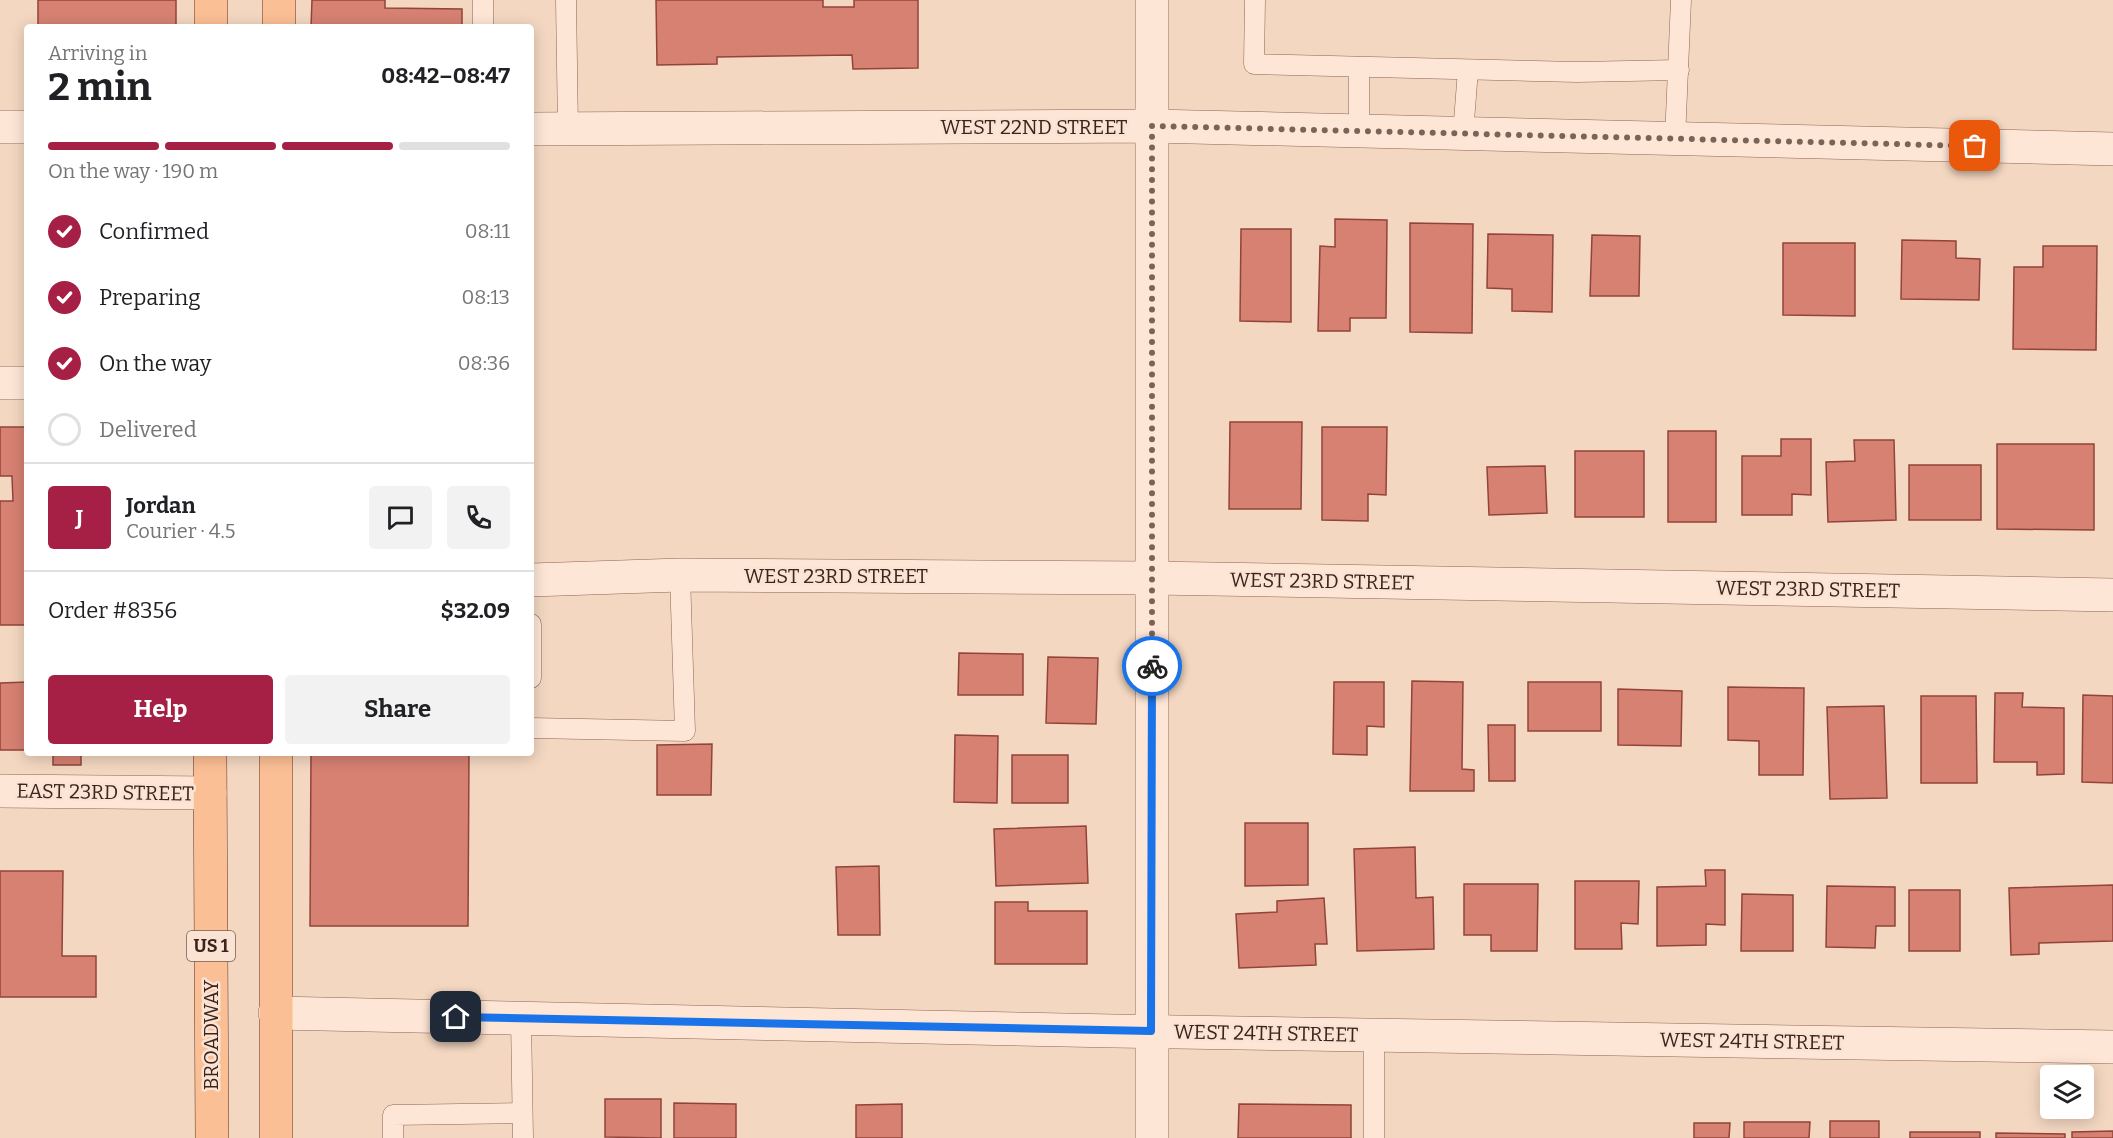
<!DOCTYPE html>
<html lang="en">
<head>
<meta charset="utf-8">
<style>
  :root { --surface:#fff; --page:#f2f2f2; --text:#202124; --muted:#757577; --line:#e0e0e0; --accent:#a61f45 }
  body { margin:0; font-family:Bitter,serif; background:var(--page); color:var(--text); height:100vh; display:flex; flex-direction:column; font-size:22px; white-space:nowrap }
  * { box-sizing:border-box; margin:0 }
  p { font-size:20px; color:var(--muted) }
  .icon { flex:none; width:33px; height:33px; fill:none; stroke:currentColor; stroke-width:2; stroke-linecap:round; stroke-linejoin:round }
  .map { position:relative; flex:1; overflow:hidden }
  .side { position:absolute; left:24px; top:24px; width:510px; height:732px; display:flex; flex-direction:column; background:var(--surface); border-radius:6px; box-shadow:0 3px 15px #0003 }
  .side>* { flex:none }
  .tools { position:absolute; left:2040px; top:1065px; display:grid; gap:12px }
  .tools a { display:grid; place-items:center; width:54px; height:54px; border-radius:6px; background:var(--surface); box-shadow:0 3px 15px #0003; font-size:30px }
  .pin { position:absolute; display:grid; place-items:center; width:51px; height:51px; color:#fff; margin:-26px; border-radius:12px; box-shadow:0 3px 9px #0006 }
  .courier { position:absolute; display:grid; place-items:center; width:60px; height:60px; margin:-30px; border:4px solid #1a73e8; border-radius:50%; background:#fff; color:#222; box-shadow:0 2px 8px #0007 }
  .headline em { font-style:normal; font-weight:700 }
  .headline div { display:flex; flex-direction:column-reverse }
  .headline { display:flex; align-items:center; justify-content:space-between; height:102px; padding:0 24px }
  h1 { font-size:39px; font-weight:700; line-height:45px }
  .bar { display:grid; grid-template-columns:repeat(4,1fr); gap:9px 6px; align-content:center; height:72px; padding:0 24px }
  .bar i { height:8px; border-radius:4px; background:var(--line) }
  .bar .current { background:var(--accent) }
  .bar p { grid-column:span 4 }
  .line { display:flex; align-items:center; gap:15px; padding:0 24px; border-top:2px solid var(--line) }
  .line div { flex:1 }
  .round { display:grid; place-items:center; flex:none; width:63px; height:63px; border-radius:6px; background:var(--page) }
  ol { padding:0 24px; list-style:none }
  li { display:flex; align-items:center; gap:18px; height:66px }
  li p { margin-inline-start:auto }
  li .icon { padding:6px; border-radius:50%; background:var(--accent); color:#fff; stroke-width:4 }
  li:last-child { color:var(--muted) }
  li i { width:33px; height:33px; border:3px solid var(--line); border-radius:50% }
  .button { display:flex; gap:12px; margin-top:auto; padding:12px 24px }
  .button a { flex:1; height:69px; border-radius:6px; background:var(--accent); color:#fff; font-size:24px; font-weight:700; line-height:69px; text-align:center }
  .button a+a { background:var(--page); color:var(--text) }
  .map>svg:first-child { display:block }
</style>
</head>
<body>
<div class="map">
<svg width="2113" height="1138" viewBox="0 0 2113 1138">
  <rect width="100%" height="100%" fill="#f3d7c1"/>
  <g fill="#d68172" stroke="#924439" stroke-width="1.5">
    <rect x="38" y="0" width="138" height="27"/>
    <polygon points="312,0 385,0 385,8 462,9 462,27 311,27"/>
    <polygon points="656,0 823,0 823,7 854,7 854,0 918,0 918,68 853,69 852,55 717,57 717,64 657,65"/>
    <polygon points="1335,219 1387,220 1386,318 1350,318 1350,331 1318,331 1320,246 1335,247"/>
    <polygon points="1410,223 1473,224 1472,333 1410,332"/>
    <polygon points="1241,229 1291,229 1291,322 1240,321"/>
    <polygon points="1488,234 1553,235 1552,312 1512,311 1512,289 1487,288"/>
    <polygon points="1592,235 1640,236 1639,296 1590,296"/>
    <polygon points="1902,240 1956,241 1956,258 1980,259 1979,300 1901,299"/>
    <polygon points="1783,243 1855,243 1855,316 1783,315"/>
    <polygon points="2043,246 2097,246 2096,350 2013,349 2014,267 2043,267"/>
    <polygon points="1230,422 1302,422 1301,509 1229,509"/>
    <polygon points="0,427 27,427 27,625 0,625 0,501 13,501 12,476 0,476"/>
    <polygon points="1322,427 1387,427 1386,495 1368,494 1368,521 1322,520"/>
    <rect x="1668" y="431" width="48" height="91"/>
    <polygon points="1781,439 1811,439 1811,495 1792,494 1792,515 1742,515 1742,456 1781,456"/>
    <polygon points="1854,440 1894,440 1896,520 1828,522 1826,462 1855,461"/>
    <polygon points="1997,444 2094,444 2094,530 1997,529"/>
    <rect x="1575" y="451" width="69" height="66"/>
    <rect x="1909" y="465" width="72" height="55"/>
    <polygon points="1545,466 1547,513 1489,515 1487,467"/>
    <polygon points="959,653 1023,654 1023,695 958,695"/>
    <polygon points="1048,657 1098,658 1096,724 1046,723"/>
    <polygon points="1412,681 1463,682 1462,769 1474,770 1474,791 1410,791"/>
    <polygon points="27,682 27,750 0,750 0,683"/>
    <polygon points="1334,682 1384,682 1384,727 1367,726 1367,755 1333,754"/>
    <rect x="1528" y="682" width="73" height="49"/>
    <polygon points="1728,687 1804,688 1803,775 1759,775 1759,741 1728,740"/>
    <polygon points="1618,689 1682,691 1681,746 1618,745"/>
    <polygon points="1995,693 2023,693 2022,707 2064,708 2064,774 2037,775 2037,762 1994,762"/>
    <polygon points="2083,695 2113,696 2113,783 2082,782"/>
    <polygon points="1921,696 1976,696 1977,783 1921,783"/>
    <polygon points="1884,706 1887,798 1830,799 1827,707"/>
    <polygon points="1488,725 1515,725 1515,781 1489,781"/>
    <polygon points="955,735 998,736 997,803 954,802"/>
    <polygon points="712,744 711,795 657,795 657,745"/>
    <rect x="53" y="753" width="28" height="12"/>
    <polygon points="311,753 469,753 468,926 310,926"/>
    <rect x="1012" y="755" width="56" height="48"/>
    <polygon points="1245,823 1308,823 1308,885 1245,886"/>
    <polygon points="1086,826 1088,883 996,886 994,829"/>
    <polygon points="1415,847 1416,898 1433,897 1434,949 1357,951 1354,849"/>
    <polygon points="879,866 880,935 838,935 836,867"/>
    <polygon points="1705,870 1725,870 1725,925 1706,924 1706,945 1657,946 1657,887 1706,886"/>
    <polygon points="0,871 63,871 62,956 96,956 96,997 0,997"/>
    <polygon points="1575,881 1639,881 1638,924 1621,923 1622,949 1575,949"/>
    <polygon points="1464,884 1538,884 1537,951 1491,951 1491,935 1464,935"/>
    <polygon points="2113,885 2113,941 2039,943 2039,954 2011,955 2009,888"/>
    <polygon points="1827,886 1895,887 1895,926 1876,926 1875,948 1826,947"/>
    <rect x="1909" y="890" width="51" height="61"/>
    <polygon points="1742,894 1793,895 1793,951 1741,951"/>
    <polygon points="1324,898 1327,944 1315,944 1316,965 1239,968 1236,914 1277,912 1277,901"/>
    <polygon points="995,902 1028,902 1028,911 1087,911 1087,964 995,964"/>
    <polygon points="605,1099 661,1099 661,1138 605,1137"/>
    <polygon points="674,1103 736,1104 736,1138 674,1138"/>
    <polygon points="902,1104 902,1138 856,1138 856,1105"/>
    <polygon points="1239,1104 1351,1105 1351,1138 1238,1138"/>
    <rect x="1830" y="1121" width="49" height="17"/>
    <polygon points="1744,1122 1810,1122 1809,1138 1744,1138"/>
    <polygon points="1694,1123 1730,1123 1729,1138 1694,1138"/>
    <polygon points="2113,1131 2113,1138 2072,1138 2072,1132"/>
    <rect x="1910" y="1132" width="70" height="6"/>
    <polygon points="1996,1133 2065,1134 2065,1138 1996,1138"/>
  </g>
  <g fill="none" stroke-linecap="round" stroke-linejoin="round">
    <g stroke="#8f6556" stroke-width="21">
      <g id="lane">
        <polyline points="483,0 483,27"/>
        <polyline points="566,0 568,129"/>
        <polyline points="1255,0 1254,64 1577,72 1679,70"/>
        <polyline points="1359,67 1359,131"/>
        <polyline points="1463,134 1468,70"/>
        <polyline points="1675,139 1681,0"/>
        <polyline points="531,624 531,678"/>
        <polyline points="531,728 685,731 680,575"/>
        <polyline points="521,1018 523,1138"/>
        <polyline points="1374,1035 1374,1138"/>
        <polyline points="393,1138 393,1115 522,1113"/>
      </g>
    </g>
    <g stroke="#8f6556" stroke-width="34">
      <g id="street">
        <polyline points="0,127 27,127"/>
        <polyline points="531,129 1152,126 2113,149"/>
        <polyline points="0,383 27,383"/>
        <polyline points="531,580 680,575 1152,578 2113,595"/>
        <polyline points="0,791 210,793"/>
        <polyline points="275,1013 1114,1031 2113,1047"/>
        <polyline points="1152,1138 1152,0"/>
      </g>
    </g>
    <g stroke="#5d342b" stroke-width="34">
      <g id="primary">
        <polyline points="279,0 279,27"/>
        <polyline points="211,27 211,0"/>
        <polyline points="210,753 212,1138"/>
        <polyline points="276,1138 276,753"/>
      </g>
    </g>
    <use href="#lane" stroke="#fde6d6" stroke-width="20"/>
    <use href="#street" stroke="#fde6d6" stroke-width="33"/>
    <use href="#primary" stroke="#fbbf95" stroke-width="33"/>
  </g>
  <g fill="none" stroke-linecap="round" stroke-linejoin="round">
    <polyline stroke="#7d6256" stroke-width="6" stroke-dasharray="0 10.8" points="1152,666 1152,126 1975,146"/>
    <polyline stroke="#1a73e8" stroke-width="8" points="456,1017 1151,1031 1152,666"/>
  </g>
  <g text-anchor="middle" dominant-baseline="central" stroke-width="5" stroke-linejoin="round" paint-order="stroke">
    <rect fill="#fae3d2" stroke="#765d53" stroke-width="1.5" x="187" y="931" width="48" height="30" rx="4.5"/>
    <g font-size="18" font-weight="bold" fill="#3d231c">
      <text x="211" y="946">US 1</text>
    </g>
    <g font-size="20" fill="#3d231c" stroke="#fae3d2">
      <text x="1034" y="127">WEST 22ND STREET</text>
      <text x="836" y="576">WEST 23RD STREET</text>
      <text transform="translate(1322 581) rotate(1)">WEST 23RD STREET</text>
      <text transform="translate(1808 589) rotate(1)">WEST 23RD STREET</text>
      <text transform="translate(105 792) rotate(1)">EAST 23RD STREET</text>
      <text transform="translate(1266 1033) rotate(1)">WEST 24TH STREET</text>
      <text transform="translate(211 1035) rotate(-90)">BROADWAY</text>
      <text transform="translate(1752 1041) rotate(1)">WEST 24TH STREET</text>
    </g>
  </g>
</svg>
<div class="tools">
<a><svg class="icon" aria-label="layers" viewBox="0 0 24 24"><path d="M12 4l9 5-9 5-9-5zM3 14l9 5 9-5"/></svg></a>
</div>
<div class="pin" style="left:1975px;top:146px;background:#ea580c"><svg class="icon" aria-label="bag" viewBox="0 0 24 24"><path d="M5 8h14l-1 12H6zM9 8a3 3 0 0 1 6 0"/></svg></div>
<div class="pin" style="left:456px;top:1017px;background:#1f2937"><svg class="icon" aria-label="home" viewBox="0 0 24 24"><path d="M3 11l9-7 9 7M6 9v11h12V9"/></svg></div>
<div class="courier" style="left:1152px;top:666px"><svg class="icon" aria-label="bike" viewBox="0 0 24 24"><circle cx="6" cy="16" r="4"/><circle cx="18" cy="16" r="4"/><path d="M6 16l4-8h5l3 8M10 8l3 8H6M13 5h3"/></svg></div>
<section class="side">
<div class="headline"><div><h1>2 min</h1><p>Arriving in</p></div><em>08:42–08:47</em></div>
<div class="bar"><i class="current"></i><i class="current"></i><i class="current"></i><i></i><p>On the way · 190 m</p></div>
<ol>
<li><svg class="icon" aria-label="check" viewBox="0 0 24 24"><path d="M5 12l5 5 9-10"/></svg>Confirmed<p>08:11</p></li>
<li><svg class="icon" aria-label="check" viewBox="0 0 24 24"><path d="M5 12l5 5 9-10"/></svg>Preparing<p>08:13</p></li>
<li><svg class="icon" aria-label="check" viewBox="0 0 24 24"><path d="M5 12l5 5 9-10"/></svg>On the way<p>08:36</p></li>
<li><i></i>Delivered</li>
</ol>
<div class="line" style="height:108px"><b class="round" style="background:var(--accent);color:#fff">J</b><div><b>Jordan</b><p>Courier · 4.5</p></div><a class="round"><svg class="icon" aria-label="chat" viewBox="0 0 24 24"><path d="M4 5h16v11H9l-5 4z"/></svg></a><a class="round"><svg class="icon" aria-label="phone" viewBox="0 0 24 24"><path d="M5 4h4l2 5-3 2q2 4 5 5l2-3 5 2v4C11 20 4 13 5 4z"/></svg></a></div>
<div class="line" style="height:78px"><div>Order #8356</div><b>$32.09</b></div>
<div class="button"><a>Help</a><a>Share</a></div>
</section>
</div>
</body>
</html>
